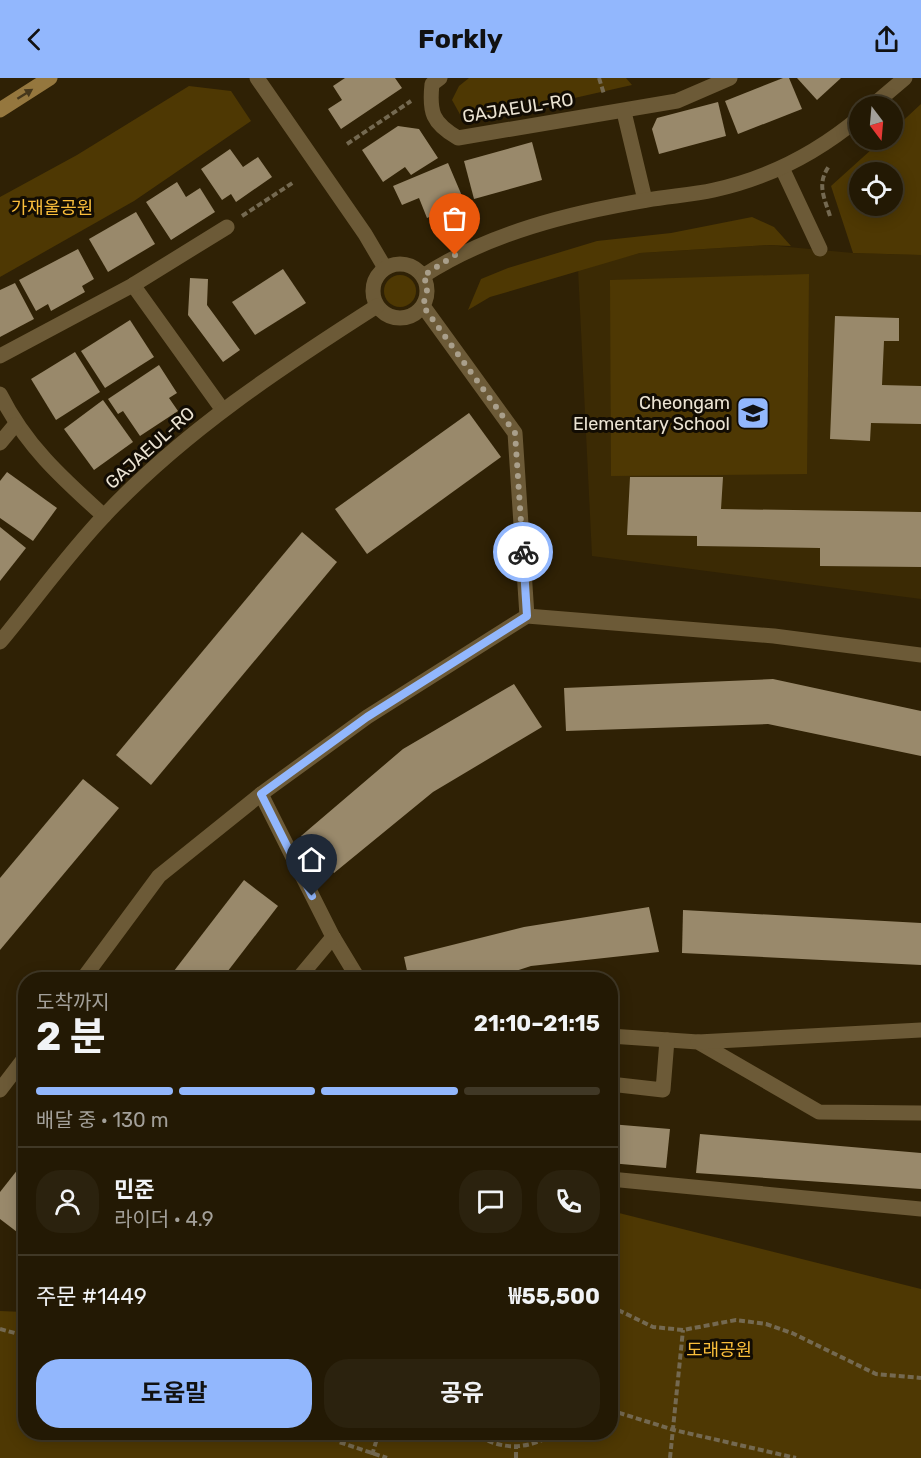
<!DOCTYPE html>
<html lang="ko">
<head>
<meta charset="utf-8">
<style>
  :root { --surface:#231904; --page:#2b220e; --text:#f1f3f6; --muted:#a3a09a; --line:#403826; --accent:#92b7fd }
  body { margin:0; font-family:Rubik,"Noto Sans KR",sans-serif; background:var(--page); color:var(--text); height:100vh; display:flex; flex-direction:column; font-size:22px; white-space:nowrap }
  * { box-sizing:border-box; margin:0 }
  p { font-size:20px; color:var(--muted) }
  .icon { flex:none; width:33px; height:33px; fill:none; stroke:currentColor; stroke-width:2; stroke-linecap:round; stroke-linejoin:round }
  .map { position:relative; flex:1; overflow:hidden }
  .side { position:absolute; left:18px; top:894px; width:600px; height:468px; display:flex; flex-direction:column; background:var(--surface); border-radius:24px; box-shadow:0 3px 15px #0003,0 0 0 2px var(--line) }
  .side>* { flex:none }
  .needle { width:39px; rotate:164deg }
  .buttons { position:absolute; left:849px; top:18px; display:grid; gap:12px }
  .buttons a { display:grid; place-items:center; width:54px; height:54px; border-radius:50%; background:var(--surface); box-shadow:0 3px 15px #0003,0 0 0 2px var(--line); font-size:30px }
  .pin { position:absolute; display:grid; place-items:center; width:51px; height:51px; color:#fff; margin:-62px -26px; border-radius:50% 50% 50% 0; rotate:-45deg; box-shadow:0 0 6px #0007 }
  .pin .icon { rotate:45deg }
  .courier { position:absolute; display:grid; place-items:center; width:60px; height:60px; margin:-30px; border:4px solid #92b7fd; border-radius:50%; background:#fff; color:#222; box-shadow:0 2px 8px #0007 }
  .head em { font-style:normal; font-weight:700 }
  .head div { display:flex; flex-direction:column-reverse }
  .head { display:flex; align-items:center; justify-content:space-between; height:102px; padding:0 18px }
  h1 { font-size:39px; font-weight:700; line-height:45px }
  .bar { display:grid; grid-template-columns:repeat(4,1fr); gap:9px 6px; align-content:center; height:72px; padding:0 18px }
  .bar i { height:8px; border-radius:4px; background:var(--line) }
  .bar .on { background:var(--accent) }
  .bar p { grid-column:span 4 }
  .line { display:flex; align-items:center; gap:15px; padding:0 18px; border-top:2px solid var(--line) }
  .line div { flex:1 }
  .round { display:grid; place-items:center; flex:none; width:63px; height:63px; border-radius:24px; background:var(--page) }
  .primary-button { display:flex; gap:12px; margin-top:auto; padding:12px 18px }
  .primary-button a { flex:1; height:69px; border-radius:24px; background:var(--accent); color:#111; font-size:24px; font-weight:700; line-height:69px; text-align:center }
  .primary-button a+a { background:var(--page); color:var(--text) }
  header { display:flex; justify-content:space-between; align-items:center; height:78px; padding:0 18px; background:var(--accent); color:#111; font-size:27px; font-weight:700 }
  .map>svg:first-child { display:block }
</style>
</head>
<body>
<header><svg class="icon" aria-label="back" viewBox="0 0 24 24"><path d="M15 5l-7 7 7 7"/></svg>Forkly<svg class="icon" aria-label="share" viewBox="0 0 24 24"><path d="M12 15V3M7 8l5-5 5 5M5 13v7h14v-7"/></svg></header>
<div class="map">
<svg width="921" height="1380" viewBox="0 0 921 1380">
  <rect width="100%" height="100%" fill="#2f2105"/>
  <polygon fill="#3b2a04" points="767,167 853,175 921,177 921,521 592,478 578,191 640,175"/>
  <g fill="#4e3803" fill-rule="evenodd">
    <polygon points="469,0 626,0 632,7 473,43 462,40 452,22 459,8"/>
    <polygon points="189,8 231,13 251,43 134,123 0,199 0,119 77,77"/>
    <path d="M921,26V177L853,175L831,108L882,62H892L893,52ZM860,94H892V128H860Z"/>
    <polygon points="752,139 774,149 791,168 767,167 640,175 490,219 468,232 481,201 508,190 597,163 671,155"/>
    <polygon points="809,196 807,396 611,398 610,202"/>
    <circle cx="400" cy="213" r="16"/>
    <polygon points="611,1133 921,1211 921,1380 0,1380 0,1233 25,1234 26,1354 610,1354"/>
  </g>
  <g fill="#99896b">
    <polygon points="345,0 395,0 402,10 341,51 328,31 342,22 333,8"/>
    <polygon points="783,0 789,0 802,31 738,56 725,23"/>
    <polygon points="797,0 841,0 817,22"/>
    <polygon points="718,24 726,58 659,76 652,51 657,40"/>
    <polygon points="398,48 419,51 438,80 411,97 405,89 383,104 362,72"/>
    <polygon points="532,64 542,102 474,121 464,83"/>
    <polygon points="230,71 243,89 258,79 272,99 236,124 231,116 222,122 201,91"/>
    <polygon points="448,85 465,125 427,140 419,120 402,127 393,108"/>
    <polygon points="177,104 186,119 200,110 215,134 171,162 146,124"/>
    <polygon points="136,134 155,166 108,194 89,161"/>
    <polygon points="78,171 94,201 82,208 85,214 51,233 48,226 36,233 19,202"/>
    <polygon points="283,191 306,225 255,257 232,224"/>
    <polygon points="190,200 208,201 207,227 240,272 223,284 188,237"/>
    <polygon points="15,205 34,241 0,259 0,212"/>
    <polygon points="835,238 899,240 899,263 884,263 882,307 921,308 921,346 871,345 870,363 830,361"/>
    <polygon points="130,242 154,279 105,310 81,273"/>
    <polygon points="75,274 100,314 56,342 31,301"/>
    <polygon points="159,287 177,315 169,320 178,333 140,358 123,333 118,336 108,321"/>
    <polygon points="103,322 133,364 94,392 64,351"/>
    <polygon points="469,335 501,379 367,476 335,431"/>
    <polygon points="7,394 57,430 33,463 0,440 0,403"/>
    <polygon points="630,399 723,399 721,431 921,434 921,489 820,488 820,470 697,468 697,458 627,457"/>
    <polygon points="0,449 26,470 0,503"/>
    <polygon points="302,454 337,484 151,707 116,677"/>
    <polygon points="773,601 921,633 921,678 768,646 566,653 564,610"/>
    <polygon points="514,606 542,649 433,714 334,795 301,758 403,671"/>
    <polygon points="83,701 119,730 0,872 0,800"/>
    <polygon points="244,802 278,828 221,902 167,902"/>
    <polygon points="649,829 659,874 531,888 488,902 409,902 404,879 524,849"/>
    <polygon points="683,832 921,845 921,887 682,875"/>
    <polygon points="610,1046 670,1051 666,1090 610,1085"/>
    <polygon points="700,1056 921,1075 921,1111 696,1095"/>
    <polygon points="26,1081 26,1151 21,1157 0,1141 0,1114"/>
  </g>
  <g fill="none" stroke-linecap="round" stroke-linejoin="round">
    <g stroke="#746951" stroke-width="4" stroke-dasharray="6 3" stroke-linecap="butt">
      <polyline points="599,0 604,16"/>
      <polyline points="347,66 411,23"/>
      <polyline points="242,138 294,104"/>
      <path d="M830,138C824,119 816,105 830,87"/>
      <polyline points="610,1228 653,1249 683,1252 736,1242 766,1246 792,1255 876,1296 921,1300"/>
      <polyline points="0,1251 26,1258"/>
      <polyline points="610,1332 674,1352 796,1380"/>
      <polyline points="325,1354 339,1364 387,1380"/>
      <path d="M472,1354C502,1374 528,1372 558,1354"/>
      <polyline points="372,1377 379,1354"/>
      <polyline points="516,1380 516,1370"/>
      <polyline points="670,1380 683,1252"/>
    </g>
    <g stroke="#6c5a37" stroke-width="15">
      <polyline points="782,90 820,171"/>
      <polyline points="423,228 515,355 527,538"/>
      <polyline points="261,716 333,859 359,902"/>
      <polyline points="82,902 159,798 261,716 367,639 527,538 774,558 921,577"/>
      <polyline points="297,902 333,859"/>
      <polyline points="610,958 698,964 819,1034 921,1035"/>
      <polyline points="698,964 921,952"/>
      <polyline points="610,1006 663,1012 667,962"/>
      <polyline points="0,1012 26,978"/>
      <polyline points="610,1101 921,1131"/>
    </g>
    <g stroke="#6c5a37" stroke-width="15">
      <polyline points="257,0 365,156 385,190"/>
      <path d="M440,0L432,6C429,34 432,45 458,60L677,23L730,0"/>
      <polyline points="872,28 905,0"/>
      <polyline points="624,34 645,122"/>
      <circle cx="400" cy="213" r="27"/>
      <path d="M423,198C489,155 570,135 647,122C669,118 692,117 714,112C769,100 817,75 860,39"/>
      <polyline points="133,207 222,331"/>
      <polyline points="0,278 133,207 227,149"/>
      <path d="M0,316C26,368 62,400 104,438"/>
      <polyline points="0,365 15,347"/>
      <path d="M0,564C35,522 67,477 104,438C184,353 280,290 377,228"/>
    </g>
    <polyline stroke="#95773e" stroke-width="15" points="0,32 50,0"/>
  </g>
  <defs><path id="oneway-solid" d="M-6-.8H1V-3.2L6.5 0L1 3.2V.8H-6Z" transform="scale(1.5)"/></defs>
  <use fill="#46371b" href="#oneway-solid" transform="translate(25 16) rotate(-32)"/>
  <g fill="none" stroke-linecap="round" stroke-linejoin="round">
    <polyline stroke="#a99f8b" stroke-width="6" stroke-dasharray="0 10.8" points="455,177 423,198 428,208 423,228 515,355 523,474"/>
    <polyline stroke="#92b7fd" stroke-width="8" points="312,818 261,716 367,639 527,538 523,474"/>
  </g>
  <defs>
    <g id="school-square" transform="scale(1.725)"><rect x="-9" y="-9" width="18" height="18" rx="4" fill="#92b7fd" stroke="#120c03"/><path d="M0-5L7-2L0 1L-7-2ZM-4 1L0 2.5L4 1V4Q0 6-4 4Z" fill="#111"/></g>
  </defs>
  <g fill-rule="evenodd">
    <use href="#school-square" x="753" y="335"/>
  </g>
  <g text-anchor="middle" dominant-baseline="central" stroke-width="6" stroke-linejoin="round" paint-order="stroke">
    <g font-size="18" fill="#ebe3d3" stroke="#120c03">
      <text transform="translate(518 30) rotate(-9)">GAJAEUL-RO</text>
      <text transform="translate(150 370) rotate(-42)">GAJAEUL-RO</text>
    </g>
    <g font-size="18" fill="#fabe3b" stroke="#120c03">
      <text x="52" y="130">가재울공원</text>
      <text x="719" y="1272">도래공원</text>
    </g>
    <g font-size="18" fill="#ebe3d3" stroke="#120c03" text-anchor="end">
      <text x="730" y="325">Cheongam<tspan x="730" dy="21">Elementary School</tspan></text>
    </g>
  </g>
</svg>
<div class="buttons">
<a><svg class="needle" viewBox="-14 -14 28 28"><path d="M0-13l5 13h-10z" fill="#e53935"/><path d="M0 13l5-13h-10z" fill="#a3a09a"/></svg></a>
<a><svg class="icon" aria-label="locate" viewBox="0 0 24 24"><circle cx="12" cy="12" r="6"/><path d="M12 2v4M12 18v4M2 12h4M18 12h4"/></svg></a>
</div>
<div class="pin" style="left:455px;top:177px;background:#ea580c"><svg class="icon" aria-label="bag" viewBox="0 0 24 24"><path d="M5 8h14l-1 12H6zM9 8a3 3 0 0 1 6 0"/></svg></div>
<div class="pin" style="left:312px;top:818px;background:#1f2937"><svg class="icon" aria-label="home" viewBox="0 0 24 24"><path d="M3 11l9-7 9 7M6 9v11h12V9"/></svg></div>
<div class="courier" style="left:523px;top:474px"><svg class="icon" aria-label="bike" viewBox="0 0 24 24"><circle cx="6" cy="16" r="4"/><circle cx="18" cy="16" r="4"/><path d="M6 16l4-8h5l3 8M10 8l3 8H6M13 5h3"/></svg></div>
<section class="side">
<div class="head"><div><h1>2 분</h1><p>도착까지</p></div><em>21:10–21:15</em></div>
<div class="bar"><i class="on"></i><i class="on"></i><i class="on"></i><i></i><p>배달 중 · 130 m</p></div>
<div class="line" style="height:108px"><a class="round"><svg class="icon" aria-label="person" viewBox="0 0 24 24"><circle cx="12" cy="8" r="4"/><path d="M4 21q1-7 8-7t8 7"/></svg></a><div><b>민준</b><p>라이더 · 4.9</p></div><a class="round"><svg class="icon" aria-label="chat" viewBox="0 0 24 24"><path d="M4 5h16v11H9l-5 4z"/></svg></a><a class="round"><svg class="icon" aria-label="phone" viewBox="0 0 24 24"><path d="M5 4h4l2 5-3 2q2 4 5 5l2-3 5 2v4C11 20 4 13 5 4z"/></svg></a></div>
<div class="line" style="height:78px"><div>주문 #1449</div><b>₩55,500</b></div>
<div class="primary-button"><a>도움말</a><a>공유</a></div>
</section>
</div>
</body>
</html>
